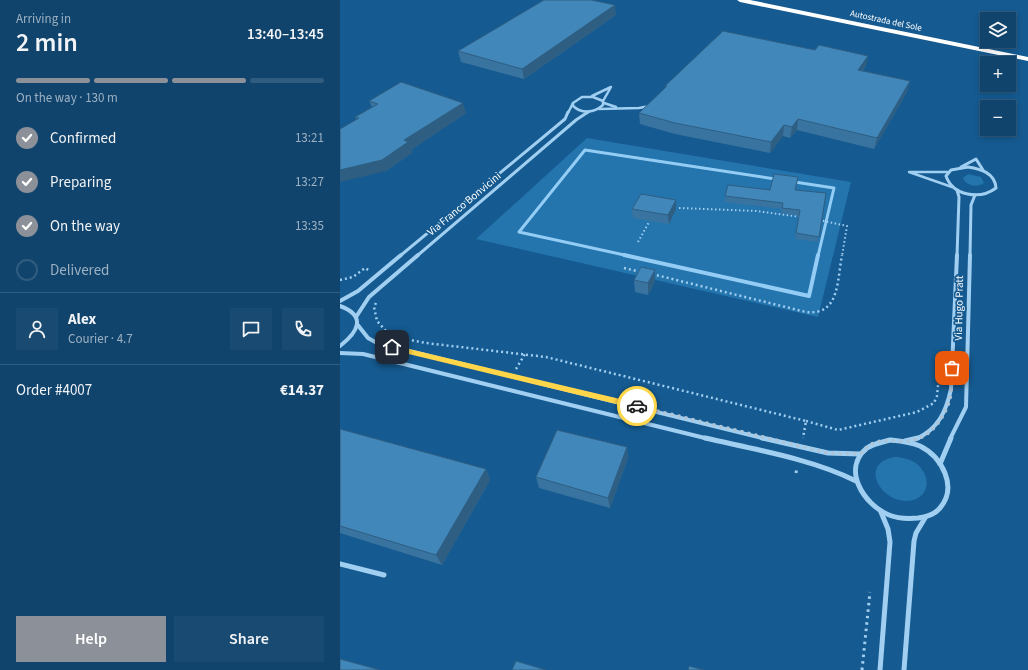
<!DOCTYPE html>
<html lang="en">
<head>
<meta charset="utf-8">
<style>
  :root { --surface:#10446c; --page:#194b72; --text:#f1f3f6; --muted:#9cb0c2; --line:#305c7f; --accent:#8c9099 }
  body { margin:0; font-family:"Source Sans 3",sans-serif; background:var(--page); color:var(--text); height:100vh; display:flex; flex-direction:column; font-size:15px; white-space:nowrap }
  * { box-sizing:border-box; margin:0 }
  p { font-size:13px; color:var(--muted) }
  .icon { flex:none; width:22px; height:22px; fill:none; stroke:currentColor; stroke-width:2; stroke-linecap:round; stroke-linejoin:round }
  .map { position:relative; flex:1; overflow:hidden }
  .drawer { display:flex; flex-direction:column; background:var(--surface); width:340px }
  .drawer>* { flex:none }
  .fabs { position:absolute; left:640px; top:12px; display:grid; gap:8px }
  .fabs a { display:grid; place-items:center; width:36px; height:36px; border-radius:0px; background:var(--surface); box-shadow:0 2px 6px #0003,0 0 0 1px var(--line); font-size:20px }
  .pin { position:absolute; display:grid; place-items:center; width:34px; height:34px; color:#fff; margin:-17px; border-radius:8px; box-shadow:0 2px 6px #0006 }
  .courier { position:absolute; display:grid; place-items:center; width:40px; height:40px; margin:-20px; border:3px solid #ffd54a; border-radius:50%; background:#fff; color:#222; box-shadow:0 1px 5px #0007 }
  .summary em { font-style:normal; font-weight:600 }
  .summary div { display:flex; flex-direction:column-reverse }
  .summary { display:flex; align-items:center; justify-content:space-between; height:68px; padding:0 16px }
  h1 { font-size:26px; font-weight:600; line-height:30px }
  .bar { display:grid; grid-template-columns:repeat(4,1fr); gap:6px 4px; align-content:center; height:48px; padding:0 16px }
  .bar i { height:5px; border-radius:3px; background:var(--line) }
  .bar .current { background:var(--accent) }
  .bar p { grid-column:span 4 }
  .line { display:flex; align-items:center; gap:10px; padding:0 16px; border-top:1px solid var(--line) }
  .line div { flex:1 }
  .round { display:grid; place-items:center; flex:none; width:42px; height:42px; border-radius:0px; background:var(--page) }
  ol { padding:0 16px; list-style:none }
  li { display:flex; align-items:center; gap:12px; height:44px }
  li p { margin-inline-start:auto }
  li .icon { padding:4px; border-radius:50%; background:var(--accent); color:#fff; stroke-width:4 }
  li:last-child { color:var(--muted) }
  li i { width:22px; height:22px; border:2px solid var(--line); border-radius:50% }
  .button { display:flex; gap:8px; margin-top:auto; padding:8px 16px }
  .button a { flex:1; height:46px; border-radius:0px; background:var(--accent); color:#fff; font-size:16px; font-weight:600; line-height:46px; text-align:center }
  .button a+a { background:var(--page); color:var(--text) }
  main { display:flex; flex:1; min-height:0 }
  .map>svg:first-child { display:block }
</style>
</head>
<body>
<main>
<section class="drawer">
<div class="summary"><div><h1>2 min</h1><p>Arriving in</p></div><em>13:40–13:45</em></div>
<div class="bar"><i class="current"></i><i class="current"></i><i class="current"></i><i></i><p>On the way · 130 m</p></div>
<ol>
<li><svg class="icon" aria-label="check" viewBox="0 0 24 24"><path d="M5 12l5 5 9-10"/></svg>Confirmed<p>13:21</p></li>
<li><svg class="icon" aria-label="check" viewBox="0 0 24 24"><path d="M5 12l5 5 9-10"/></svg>Preparing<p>13:27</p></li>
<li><svg class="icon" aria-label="check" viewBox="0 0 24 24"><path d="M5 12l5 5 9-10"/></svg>On the way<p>13:35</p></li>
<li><i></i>Delivered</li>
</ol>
<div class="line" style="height:72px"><a class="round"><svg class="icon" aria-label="person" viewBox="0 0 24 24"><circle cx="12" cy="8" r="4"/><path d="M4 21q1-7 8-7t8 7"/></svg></a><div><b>Alex</b><p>Courier · 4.7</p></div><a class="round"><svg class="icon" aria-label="chat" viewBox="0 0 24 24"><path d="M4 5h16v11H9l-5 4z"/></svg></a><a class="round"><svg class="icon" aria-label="phone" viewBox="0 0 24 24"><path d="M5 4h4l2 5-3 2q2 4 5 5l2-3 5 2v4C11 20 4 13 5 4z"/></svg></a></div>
<div class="line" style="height:52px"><div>Order #4007</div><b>€14.37</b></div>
<div class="button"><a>Help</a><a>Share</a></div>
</section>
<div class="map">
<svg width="688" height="670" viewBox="0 0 688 670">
  <rect width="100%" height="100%" fill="#155a90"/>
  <g fill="#2474ad">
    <polygon points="247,138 511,182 478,317 136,239"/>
    <path d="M628,174L641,177L644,183C637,188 626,186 623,178Z"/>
    <path d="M554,457C562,457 570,459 577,464C589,474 591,492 576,499C547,511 514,465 554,457Z"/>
  </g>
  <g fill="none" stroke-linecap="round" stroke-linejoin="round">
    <polyline stroke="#93ccf4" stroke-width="3" points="289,256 179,232 245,150 494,188 478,256"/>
    <polyline stroke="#93ccf4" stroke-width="4" points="284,255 469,296 478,255"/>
    <g stroke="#a1cff1" stroke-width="2" stroke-dasharray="1.5 2.5" stroke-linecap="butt">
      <polyline points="339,208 416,211 462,217"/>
      <polyline points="479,220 507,226 502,256"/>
      <polyline points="298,242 309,222"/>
    </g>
    <g stroke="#a1cff1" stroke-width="2.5" stroke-dasharray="2 3" stroke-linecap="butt">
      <polyline points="284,268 301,272"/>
      <path d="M312,274L466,312C500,316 497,280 502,255"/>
      <polyline points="0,280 13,277 25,268 30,271"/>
      <polyline points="36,303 34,307 37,321 47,332 65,339 86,343 206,357 466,421 463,438"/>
      <polyline points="176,369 185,354"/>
      <polyline points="466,421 498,430 577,412 594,403 597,396 600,366 606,367"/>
    </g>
    <g stroke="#a1cff1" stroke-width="3" stroke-dasharray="2.5 4" stroke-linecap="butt">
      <polyline points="456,473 457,467"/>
      <polyline points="522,670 530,592"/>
    </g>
    <polyline stroke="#a1cff1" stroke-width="2.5" points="608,172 569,172 612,187"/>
    <g stroke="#a1cff1" stroke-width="2.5">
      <polyline points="252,96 271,87 263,101"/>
      <path d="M242,97H253L263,101V105C254,113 242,114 233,106V103Z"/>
      <polyline points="264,103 276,107"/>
      <polyline points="259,109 299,108 310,106"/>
      <polyline points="228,113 233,103"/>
      <polyline points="247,113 250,111"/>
    </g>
    <g stroke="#a1cff1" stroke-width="3">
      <polyline points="621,167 636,159 643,170"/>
      <path d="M628,167C641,169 655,173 656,188C640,200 613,196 606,176L611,170Z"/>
      <polyline points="60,256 225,119 228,112"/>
      <polyline points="77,256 236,120 248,112"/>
      <polyline points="617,256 619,197 617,190"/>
      <polyline points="630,256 631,205 635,195"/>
    </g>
    <g stroke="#a1cff1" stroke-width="4">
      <polyline points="0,301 18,291 61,255"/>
      <path d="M0,306C27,316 18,332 0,346"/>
      <polyline points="16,317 29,297 78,255"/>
      <polyline points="17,324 28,338 37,343 426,439"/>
      <polyline points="0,353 23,354 369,439"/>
      <path d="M576,439C598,429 606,412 611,389L617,255"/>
      <polyline points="610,439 626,407 630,255"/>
    </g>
    <g stroke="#a1cff1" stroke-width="5">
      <path d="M365,438C413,449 472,459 516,481"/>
      <polyline points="422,438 488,453 520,454"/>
      <path d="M550,440C560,441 571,442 580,446C602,457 618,487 600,508C595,514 586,517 578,518C568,519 559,519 549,515C524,505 501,469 527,448C533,444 543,442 550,440Z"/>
      <polyline points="565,441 578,438"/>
      <polyline points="600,464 611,438"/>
      <polyline points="0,564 44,575"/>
      <polyline points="540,670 550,542 548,529 541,512"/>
      <polyline points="564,670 574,541 576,533 585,518"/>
    </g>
    <polygon fill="#fff" fill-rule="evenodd" points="397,0 410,0 688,57 688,61 400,2"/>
  </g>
  <g fill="#3974a0">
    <polygon points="276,15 184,79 121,62 118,51"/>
    <polygon points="526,66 523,71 570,81 567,92 534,149 457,130 450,138 443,136 430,153 335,134 300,124 299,113 325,89 325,86"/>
    <polygon points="29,101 126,113 71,150 72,153 46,171 15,117 32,107"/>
    <polygon points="458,177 456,190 486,193 478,242 455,239 459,216 441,213 442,209 385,202 385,196 430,190"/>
    <polygon points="336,200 336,209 329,224 293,218 292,209"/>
    <polygon points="294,280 315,281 308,295 295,292"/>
    <polygon points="0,429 146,469 150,480 102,565 0,533"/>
    <polygon points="287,447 288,458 270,508 199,488 196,477"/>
  </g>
  <g fill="#2e5e82">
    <polygon points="275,5 276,15 184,79 182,69"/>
    <polygon points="528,56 526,66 516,80 518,70"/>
    <polygon points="570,81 567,92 534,149 537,138"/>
    <polygon points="123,103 126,113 71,150 72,153 46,171 0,182 0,170 64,140"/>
    <polygon points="458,119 457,130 450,138 452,127"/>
    <polygon points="444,125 443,136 430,153 431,142"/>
    <polygon points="336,200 336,209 329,224 328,215"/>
    <polygon points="315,270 315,281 308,295 308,283"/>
    <polygon points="287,447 288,458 270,508 268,498"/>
    <polygon points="146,469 150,480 102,565 96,555"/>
  </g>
  <g fill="#4287ba" stroke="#2e5e82">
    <polygon points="204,0 251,0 275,5 182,69 118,51"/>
    <polygon points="383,31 475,50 479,45 528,56 518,70 570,81 537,138 458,119 452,127 444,125 431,142 335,123 299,113 327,86 325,86"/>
    <polygon points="61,82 123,103 64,140 68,142 42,160 0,170 0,129 19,118 15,117 38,104 29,101"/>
    <polygon points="434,174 458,177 455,190 486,193 479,237 456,233 460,210 442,208 443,203 385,196 388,185 430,190"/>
    <polygon points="301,194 336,200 328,215 292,209"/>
    <polygon points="301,267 315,270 308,283 294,280"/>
    <polygon points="0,429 146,469 96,555 0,526"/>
    <polygon points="217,430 287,447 268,498 196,477"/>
    <polygon points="0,659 40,670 0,670"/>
    <polygon points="176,661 206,670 172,670"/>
    <polygon points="349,666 364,670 348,670"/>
  </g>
  <polygon fill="#ffd54a" points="50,345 52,345 297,403 301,406 297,409 52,350 49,347"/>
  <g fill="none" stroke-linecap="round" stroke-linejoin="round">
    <path stroke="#adc5d8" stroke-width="4" stroke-dasharray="0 7.2" d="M297,406L488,453L520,454C535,437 545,441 565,441C587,441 602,422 609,402C612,392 611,379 612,368"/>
  </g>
  <g text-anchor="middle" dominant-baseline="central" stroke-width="3.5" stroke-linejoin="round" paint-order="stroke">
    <g font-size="9" fill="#fff" stroke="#155a90">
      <text transform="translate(546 21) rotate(12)">Autostrada del Sole</text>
    </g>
    <g font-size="11" fill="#fff" stroke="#155a90">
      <text transform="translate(124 204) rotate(-40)">Via Franco Bonvicini</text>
      <text transform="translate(619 308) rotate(-89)">Via Hugo Pratt</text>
    </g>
  </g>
</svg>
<div class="fabs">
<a><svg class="icon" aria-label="layers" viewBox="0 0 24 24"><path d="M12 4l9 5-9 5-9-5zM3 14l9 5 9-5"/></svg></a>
<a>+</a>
<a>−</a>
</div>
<div class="pin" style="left:612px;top:368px;background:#ea580c"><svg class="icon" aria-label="bag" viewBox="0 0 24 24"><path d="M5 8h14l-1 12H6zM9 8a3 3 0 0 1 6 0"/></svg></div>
<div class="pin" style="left:52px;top:347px;background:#1f2937"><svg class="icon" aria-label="home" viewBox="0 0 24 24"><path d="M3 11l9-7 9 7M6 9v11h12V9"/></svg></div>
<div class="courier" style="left:297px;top:406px"><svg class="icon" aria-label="car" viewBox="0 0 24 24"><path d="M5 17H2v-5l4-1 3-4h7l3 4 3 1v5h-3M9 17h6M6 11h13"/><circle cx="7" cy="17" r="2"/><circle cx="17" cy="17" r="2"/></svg></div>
</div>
</main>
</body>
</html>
